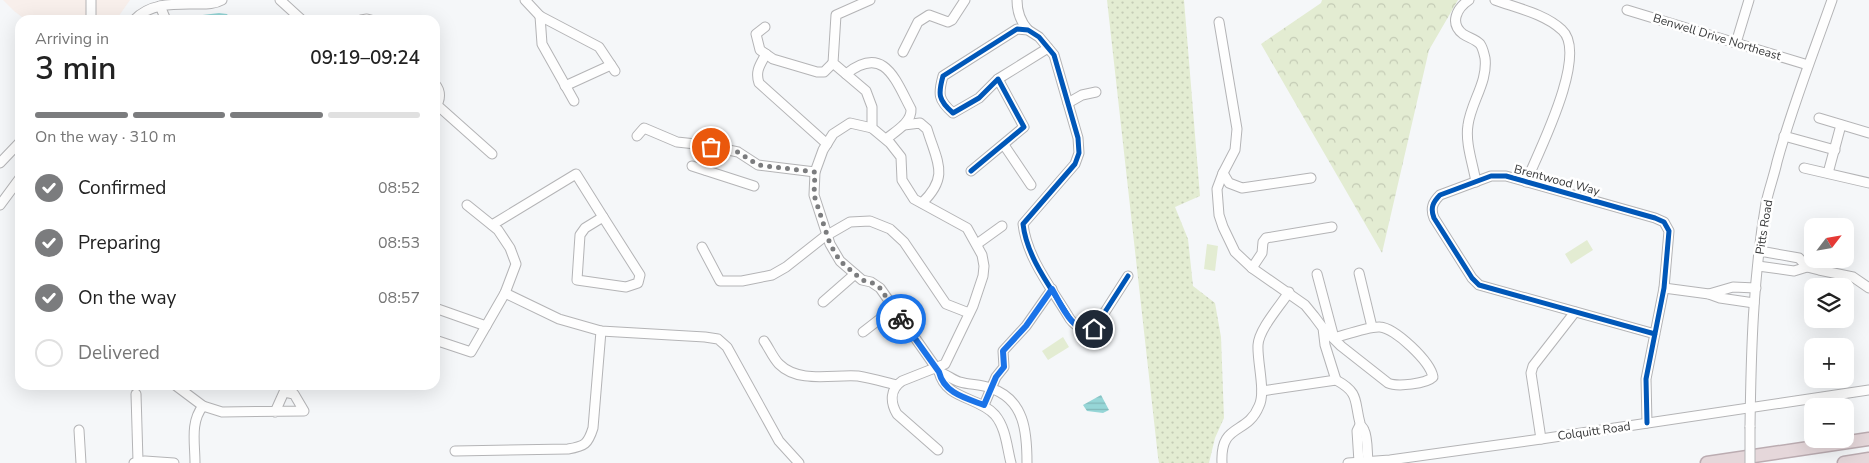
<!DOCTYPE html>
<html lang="en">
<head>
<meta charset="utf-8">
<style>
  :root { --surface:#fff; --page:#f6f6f6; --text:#222; --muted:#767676; --line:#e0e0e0; --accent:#7b7c7e }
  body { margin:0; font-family:"Nunito Sans",sans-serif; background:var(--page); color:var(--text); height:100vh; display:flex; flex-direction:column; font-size:19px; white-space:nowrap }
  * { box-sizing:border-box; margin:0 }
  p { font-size:16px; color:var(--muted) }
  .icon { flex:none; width:28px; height:28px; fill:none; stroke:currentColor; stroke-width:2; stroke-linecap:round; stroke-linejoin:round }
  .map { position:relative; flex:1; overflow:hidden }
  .drawer { position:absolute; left:15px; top:15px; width:425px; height:375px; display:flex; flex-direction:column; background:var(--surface); border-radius:15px; box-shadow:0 5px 20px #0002 }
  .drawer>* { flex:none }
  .needle { width:32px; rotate:59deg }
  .buttons { position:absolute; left:1804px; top:218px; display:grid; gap:10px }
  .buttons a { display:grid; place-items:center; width:50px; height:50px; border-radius:10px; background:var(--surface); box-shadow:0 5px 20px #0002; font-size:25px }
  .pin { position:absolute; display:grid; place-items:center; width:42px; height:42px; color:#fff; margin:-21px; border:2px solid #fff; border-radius:50%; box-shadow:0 1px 5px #0007 }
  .courier { position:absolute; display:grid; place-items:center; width:50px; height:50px; margin:-25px; border:4px solid #1a73e8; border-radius:50%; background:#fff; color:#222; box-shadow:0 1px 6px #0007 }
  .headline em { font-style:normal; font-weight:600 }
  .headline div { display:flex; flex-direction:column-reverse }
  .headline { display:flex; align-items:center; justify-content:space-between; height:85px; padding:0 20px }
  h1 { font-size:32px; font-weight:600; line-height:38px }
  .bar { display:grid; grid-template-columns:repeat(4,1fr); gap:8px 5px; align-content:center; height:60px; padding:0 20px }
  .bar i { height:6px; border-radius:4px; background:var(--line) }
  .bar .active { background:var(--accent) }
  .bar p { grid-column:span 4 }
  ol { padding:0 20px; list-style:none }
  li { display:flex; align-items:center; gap:15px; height:55px }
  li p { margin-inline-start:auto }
  li .icon { padding:5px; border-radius:50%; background:var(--accent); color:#fff; stroke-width:4 }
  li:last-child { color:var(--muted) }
  li i { width:28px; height:28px; border:2px solid var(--line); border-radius:50% }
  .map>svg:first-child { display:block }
</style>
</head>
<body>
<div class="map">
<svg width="1869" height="463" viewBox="0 0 1869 463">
  <defs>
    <pattern id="grass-dots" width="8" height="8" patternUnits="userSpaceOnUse" patternTransform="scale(1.25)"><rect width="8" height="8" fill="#e3ecd2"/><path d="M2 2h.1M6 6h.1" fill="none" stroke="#c4cbb5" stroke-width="1.8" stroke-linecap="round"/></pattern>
    <pattern id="forest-crowns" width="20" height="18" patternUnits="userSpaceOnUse" patternTransform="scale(1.25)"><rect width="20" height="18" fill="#e3ecd2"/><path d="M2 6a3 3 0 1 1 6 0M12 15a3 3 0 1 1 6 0" fill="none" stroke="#c4cbb5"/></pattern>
    <pattern id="water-rules" width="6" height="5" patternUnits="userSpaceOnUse" patternTransform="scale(1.25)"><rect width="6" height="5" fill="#96d6d7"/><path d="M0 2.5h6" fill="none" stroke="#82b8b9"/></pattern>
  </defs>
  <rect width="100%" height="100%" fill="#f5f7f9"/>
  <polygon fill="#f8efeb" points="3,0 130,0 116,20 26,20 14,11"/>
  <polygon fill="url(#grass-dots)" points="1107,0 1184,0 1200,196 1175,207 1188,239 1193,286 1215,303 1221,337 1224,418 1215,438 1209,463 1159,463 1158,457"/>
  <polygon fill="url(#forest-crowns)" points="1322,0 1458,0 1429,50 1382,253 1261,44 1321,3"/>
  <g fill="#e3ecd2">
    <polygon points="1587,240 1593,250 1571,264 1565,254"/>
    <polygon points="1207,244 1218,246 1215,271 1204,269"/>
    <polygon points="1063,337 1069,347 1048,360 1042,351"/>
  </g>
  <g fill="url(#water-rules)">
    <polygon points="219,13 227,14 231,20 178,20 178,18"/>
    <polygon points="1101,395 1109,410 1103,413 1087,411 1083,405"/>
  </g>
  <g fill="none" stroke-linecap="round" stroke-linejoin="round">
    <g stroke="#b4b4b6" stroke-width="11">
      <g id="minor">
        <polyline points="91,0 91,20"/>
        <polyline points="280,0 302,20"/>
        <polyline points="525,0 540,16 599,47 615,71"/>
        <path d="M870,0L836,15L833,63L866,91L872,107V128L890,143L901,157L902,180L914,199L967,228L982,255L984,266L983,276L973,306L945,364L902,381C890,389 890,402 897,414L938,450"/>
        <path d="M1017,0C1017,12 1020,21 1028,30"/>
        <path d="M1469,0C1457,8 1449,23 1463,34C1469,38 1475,39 1480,44C1483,48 1484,54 1485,58C1488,82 1471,102 1468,125C1465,143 1473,164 1476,182"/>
        <path d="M1495,0C1517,8 1545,14 1562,30C1589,54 1538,153 1526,182"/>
        <polyline points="160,6 166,20"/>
        <polyline points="1627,10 1808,65"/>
        <polyline points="540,16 542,44 574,101"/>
        <path d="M134,20C151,2 176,4 199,4C207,4 215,4 222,0"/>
        <polyline points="361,20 367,19 371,20"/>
        <polyline points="1219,22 1237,129 1235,150 1223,173 1217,189 1219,215 1223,227 1235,252 1252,268 1305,305 1314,316 1323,328 1325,345 1336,380"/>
        <polyline points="765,27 756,34 760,50 773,59 817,72 824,72 833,63"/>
        <polyline points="1736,43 1749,0"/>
        <polyline points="903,52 918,22 929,15 948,22 952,20 965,0"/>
        <path d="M766,54C760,65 755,71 759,83L827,144"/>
        <path d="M846,74C884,44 895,79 911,109C912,122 896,131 886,139"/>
        <polyline points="998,79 1048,48"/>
        <path d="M435,84C441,91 441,100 435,107"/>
        <polyline points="565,86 611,65"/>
        <polyline points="1068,103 1082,95 1096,92"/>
        <polyline points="437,105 492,154"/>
        <polyline points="1819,118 1869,133"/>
        <path d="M904,125L920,123L927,129C937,162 950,176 922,203"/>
        <path d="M872,128L850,123L833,134L823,150L815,172L814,195L830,244L840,261L862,280L871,282L880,288L939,372C946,400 978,396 995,415C1006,428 1007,448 1011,463"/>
        <polyline points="637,136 644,128 677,142 705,145 738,152 758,165 815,172"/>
        <polyline points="1784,136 1835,150"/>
        <polyline points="1004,145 1031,185"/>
        <polyline points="0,163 20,142"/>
        <polyline points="692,166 754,186"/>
        <polyline points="1804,168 1869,183"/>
        <polyline points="705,170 711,147"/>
        <path d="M971,171L1024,127L998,79L979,98L953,113C938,100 938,94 943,76L1017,29L1028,30L1039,37L1054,55L1078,138L1079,153L1075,164L1023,224C1027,259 1053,290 1070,319C1076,327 1085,331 1094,329L1128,276"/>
        <polyline points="1223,173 1229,183 1242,188 1311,178"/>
        <polyline points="1828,173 1841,125"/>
        <polyline points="0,205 20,178"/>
        <polygon points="603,217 640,275 638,283 626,287 577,280 580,235 585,228"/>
        <polyline points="492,225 576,174 603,217"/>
        <polyline points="977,244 1002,226"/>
        <polyline points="702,247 720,281 742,281 772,275 786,267 824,237 850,222 870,221 890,229 904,242 946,304 969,313"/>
        <polyline points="1760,251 1799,258 1807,267"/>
        <polyline points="1758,266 1794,271 1807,267 1819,270 1853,277 1869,288"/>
        <polyline points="1252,268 1262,253 1263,242 1266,238 1332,227"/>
        <polyline points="1359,273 1372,327"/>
        <polyline points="1317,274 1334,338"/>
        <polyline points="1664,288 1709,294 1720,298 1754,303"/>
        <polyline points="505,293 559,319 601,331 705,337 718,339 727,347 779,441 799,463"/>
        <polyline points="1709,294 1733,287 1756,288"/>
        <polyline points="823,302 855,274"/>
        <polyline points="435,308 486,326"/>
        <path d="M1323,328L1341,346L1388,383C1397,387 1426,384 1433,377C1430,361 1395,328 1380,327C1370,326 1345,335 1334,338"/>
        <polyline points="863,332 894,308"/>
        <polyline points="435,340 471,352 505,293 516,264 510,248 498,230 467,205"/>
        <path d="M764,341C769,348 773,358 779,364C799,384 834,374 858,376C871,378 884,382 896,385"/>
        <path d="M939,372C947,374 952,380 960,382C970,385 981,384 990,388C1025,399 1027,433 1027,463"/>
        <polyline points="175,385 203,406 222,412 304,411 294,394 284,392 275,412"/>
        <path d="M1262,391L1336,380C1360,393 1354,401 1360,423C1360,426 1363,427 1364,430C1368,438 1367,453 1368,462"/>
        <polyline points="136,394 138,461"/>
        <polyline points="984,405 996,377 1004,367 1003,351 1026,326 1052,289"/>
        <path d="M1647,423L1646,379L1664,288L1669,231L1664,222L1655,218L1506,176H1491L1440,195C1433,202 1430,208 1434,218L1472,278L1479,285L1655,334"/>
        <path d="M1750,427C1751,352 1753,277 1766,203C1769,189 1774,176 1777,162C1792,107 1813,54 1832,0"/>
        <polyline points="79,430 81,463"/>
        <polyline points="1541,439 1531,373 1533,366 1575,312"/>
        <path d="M455,451L568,449C585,446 588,444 593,428L601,331"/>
        <polyline points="1359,462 1357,431 1360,425"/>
        <polyline points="134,463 145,461 174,463"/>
        <path d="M195,463C195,443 190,422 203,406"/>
        <path d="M1222,463C1220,422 1247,436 1259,406C1266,392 1257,362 1258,345C1259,329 1280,306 1289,292"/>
        <polyline points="1348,463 1390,460 1541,439 1869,390"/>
      </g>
    </g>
    <g stroke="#bbacb1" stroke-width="15">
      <g id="highway">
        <polyline points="1707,463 1869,439"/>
        <polyline points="1844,463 1869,459"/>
      </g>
    </g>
    <use href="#minor" stroke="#fefefe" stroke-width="9"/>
    <use href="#highway" stroke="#e5d7da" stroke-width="12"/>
    <g stroke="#b4b4b6" stroke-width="11" stroke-linecap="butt">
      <polyline id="minor-bridge" points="1750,463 1750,427"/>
    </g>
    <use href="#minor-bridge" stroke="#fefefe" stroke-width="9"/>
    <g stroke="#fff" stroke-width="8">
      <g id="cycleway">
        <path d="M971,171L1024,127L998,79L979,98L953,113C938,100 938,94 943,76L1017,29L1028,30L1039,37L1054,55L1078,138L1079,153L1075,164L1023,224C1027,259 1053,290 1070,319C1076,327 1085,331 1094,329L1128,276"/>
        <path d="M1647,423L1646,379L1664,288L1669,231L1664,222L1655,218L1506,176H1491L1440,195C1433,202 1430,208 1434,218L1472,278L1479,285L1655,334"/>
      </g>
    </g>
    <use href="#cycleway" stroke="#0057b8" stroke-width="5"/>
  </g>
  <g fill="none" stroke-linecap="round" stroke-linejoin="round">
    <polyline stroke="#7b7c7e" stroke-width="5" stroke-dasharray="0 9" points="711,147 738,152 758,165 815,172 814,195 830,244 840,261 862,280 871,282 880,288 901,319"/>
    <path stroke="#1a73e8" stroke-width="6" d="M901,319L939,372C944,393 965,398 984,405L996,377L1004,367L1003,351L1026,326L1052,289C1061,304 1072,334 1094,329"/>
  </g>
  <g text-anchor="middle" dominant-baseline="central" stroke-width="5" stroke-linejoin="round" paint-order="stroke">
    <g font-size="12" fill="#393a3b" stroke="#fff">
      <text transform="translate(1717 37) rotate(17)">Benwell Drive Northeast</text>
      <text transform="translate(1557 180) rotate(15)">Brentwood Way</text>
      <text transform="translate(1764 227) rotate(-81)">Pitts Road</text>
      <text transform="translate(1594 431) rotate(-8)">Colquitt Road</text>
    </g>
  </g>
</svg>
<div class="buttons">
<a><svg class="needle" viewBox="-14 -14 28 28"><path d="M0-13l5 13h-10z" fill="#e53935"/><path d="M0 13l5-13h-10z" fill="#767676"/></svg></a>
<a><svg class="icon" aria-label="layers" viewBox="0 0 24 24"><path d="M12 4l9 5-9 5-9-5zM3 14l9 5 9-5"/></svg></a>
<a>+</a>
<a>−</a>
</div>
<div class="pin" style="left:711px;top:147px;background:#ea580c"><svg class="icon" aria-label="bag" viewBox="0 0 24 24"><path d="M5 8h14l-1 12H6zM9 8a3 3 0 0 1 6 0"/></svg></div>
<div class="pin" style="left:1094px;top:329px;background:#1f2937"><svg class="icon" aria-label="home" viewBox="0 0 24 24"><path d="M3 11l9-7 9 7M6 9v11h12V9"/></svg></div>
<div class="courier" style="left:901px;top:319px"><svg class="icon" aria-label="bike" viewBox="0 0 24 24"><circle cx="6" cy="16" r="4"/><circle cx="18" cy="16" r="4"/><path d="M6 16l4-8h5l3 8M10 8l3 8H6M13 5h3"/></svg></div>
<section class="drawer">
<div class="headline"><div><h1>3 min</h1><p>Arriving in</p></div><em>09:19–09:24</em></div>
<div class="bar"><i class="active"></i><i class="active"></i><i class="active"></i><i></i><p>On the way · 310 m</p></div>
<ol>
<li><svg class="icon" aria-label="check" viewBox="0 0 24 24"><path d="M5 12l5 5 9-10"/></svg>Confirmed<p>08:52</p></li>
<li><svg class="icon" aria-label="check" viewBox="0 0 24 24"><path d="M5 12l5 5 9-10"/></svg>Preparing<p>08:53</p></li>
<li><svg class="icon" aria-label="check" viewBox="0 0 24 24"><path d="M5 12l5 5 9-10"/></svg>On the way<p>08:57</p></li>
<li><i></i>Delivered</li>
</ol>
</section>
</div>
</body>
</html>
